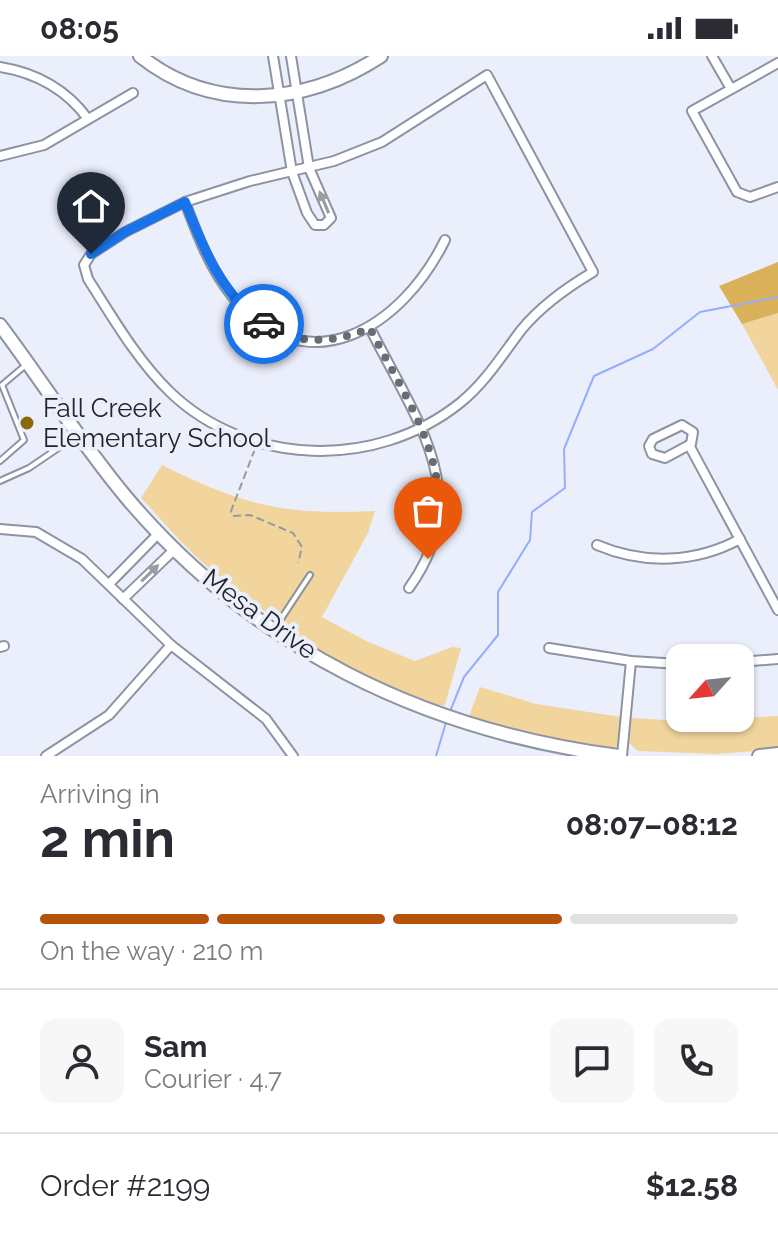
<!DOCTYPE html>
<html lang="en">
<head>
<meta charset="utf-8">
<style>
  :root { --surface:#fff; --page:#f7f7f7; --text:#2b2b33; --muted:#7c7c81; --line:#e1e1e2; --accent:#b45309 }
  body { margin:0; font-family:Raleway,sans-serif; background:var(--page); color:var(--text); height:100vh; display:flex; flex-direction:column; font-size:30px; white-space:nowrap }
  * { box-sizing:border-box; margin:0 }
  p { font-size:26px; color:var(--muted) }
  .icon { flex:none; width:44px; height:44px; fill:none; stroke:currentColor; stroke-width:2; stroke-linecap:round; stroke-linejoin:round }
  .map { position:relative; height:700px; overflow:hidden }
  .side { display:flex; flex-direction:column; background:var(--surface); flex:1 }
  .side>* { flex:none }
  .needle { width:52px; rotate:243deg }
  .fabs { position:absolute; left:666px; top:588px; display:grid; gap:16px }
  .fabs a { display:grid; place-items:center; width:88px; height:88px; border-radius:16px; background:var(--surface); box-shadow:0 2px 6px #0004; font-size:40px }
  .pin { position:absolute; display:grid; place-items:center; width:68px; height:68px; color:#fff; margin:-82px -34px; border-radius:50% 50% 50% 0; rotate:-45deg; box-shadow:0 0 8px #0007 }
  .pin .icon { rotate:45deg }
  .courier { position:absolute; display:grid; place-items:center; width:80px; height:80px; margin:-40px; border:6px solid #1a73e8; border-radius:50%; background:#fff; color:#222; box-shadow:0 2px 10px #0007 }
  .overview em { font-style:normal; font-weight:700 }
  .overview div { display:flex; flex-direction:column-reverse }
  .overview { display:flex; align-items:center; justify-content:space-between; height:136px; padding:0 40px }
  h1 { font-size:52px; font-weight:700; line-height:60px }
  .bar { display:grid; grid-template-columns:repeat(4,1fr); gap:12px 8px; align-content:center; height:96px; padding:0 40px }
  .bar i { height:10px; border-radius:6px; background:var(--line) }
  .bar .on { background:var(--accent) }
  .bar p { grid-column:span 4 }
  .line { display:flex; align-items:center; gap:20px; padding:0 40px; border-top:2px solid var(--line) }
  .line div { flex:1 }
  .round { display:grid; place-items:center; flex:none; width:84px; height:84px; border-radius:16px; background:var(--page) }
  .status { display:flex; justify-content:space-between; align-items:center; height:56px; padding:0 40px; background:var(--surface); direction:ltr }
  .status svg { height:22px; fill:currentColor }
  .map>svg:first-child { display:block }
</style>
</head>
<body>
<div class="status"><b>08:05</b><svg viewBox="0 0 49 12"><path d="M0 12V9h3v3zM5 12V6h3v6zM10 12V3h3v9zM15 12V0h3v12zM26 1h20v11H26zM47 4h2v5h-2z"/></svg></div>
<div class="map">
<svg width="778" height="700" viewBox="0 0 778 700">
  <rect width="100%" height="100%" fill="#ebeffc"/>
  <g fill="#f2d59d">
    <polygon points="778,257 778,334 742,268"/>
    <path d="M162,409C245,450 282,459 375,455L368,477L322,561L366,585L415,605L452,591L461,592L445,649C391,655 243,542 200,504C179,485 160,462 141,442Z"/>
    <polygon points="480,631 536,648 621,661 619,688 610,694 569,688 468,663"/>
    <polygon points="778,660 778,693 717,698 638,695 629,687 631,662 684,665"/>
  </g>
  <polygon fill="#dab058" points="778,206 778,257 742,268 719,230"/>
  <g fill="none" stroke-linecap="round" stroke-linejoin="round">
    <g stroke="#96adfc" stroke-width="2">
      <polyline points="451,653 464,621 498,579 498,536 530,484 532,456 565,432 564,393 594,320 653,293 700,256 778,241"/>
      <polyline points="436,700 447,663"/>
    </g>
    <g stroke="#8e93a2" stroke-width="8">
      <g id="lane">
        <polyline points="0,405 24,384 2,329 27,308"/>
        <polyline points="0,425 29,412 76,380"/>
        <polyline points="275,572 310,519"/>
      </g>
    </g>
    <g stroke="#8e93a2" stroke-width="12">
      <g id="street">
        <polyline points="273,0 292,116 307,157 315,169 324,169 331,162 309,112 291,0"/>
        <polyline points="712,0 730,31"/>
        <polyline points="778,7 692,55 737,136 750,141 778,131"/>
        <path d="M0,11C37,17 66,33 88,63"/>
        <path d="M487,19L593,216C566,232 542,249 522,273C502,299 486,326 460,347C376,414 248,411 170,336C137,304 113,262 88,223L84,209L91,198L125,176L185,146L250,125L334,105L382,86Z"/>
        <polyline points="0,100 44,89 133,37"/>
        <path d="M185,146C197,178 210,213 232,240C307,333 403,270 445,184"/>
        <path d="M370,272C414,361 477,438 409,532"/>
        <polygon points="682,369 693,376 691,388 665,402 652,398 649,390 653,383"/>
        <polyline points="689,389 778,554"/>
        <polyline points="0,473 36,476 82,503 171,589 266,663 293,700"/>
        <path d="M597,489C644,509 696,507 740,483"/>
        <polyline points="109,528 160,476"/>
        <polyline points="123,543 176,492"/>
        <polyline points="0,591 4,590"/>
        <polyline points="549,592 631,605 680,608"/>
        <polyline points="740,606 778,603"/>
        <polyline points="46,700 109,659 171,589"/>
        <polyline points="622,700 631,605"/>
      </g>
    </g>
    <g stroke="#8e93a2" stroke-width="16">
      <g id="secondary">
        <path d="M140,0C213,58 306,49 381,0"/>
        <path d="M0,269C43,326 80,386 126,441C253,592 425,675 619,700"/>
        <polyline points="759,700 778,698"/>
      </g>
    </g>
    <polyline stroke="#979aa4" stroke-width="2" stroke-dasharray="8 4" stroke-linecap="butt" points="255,393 231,455 233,460 250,459 293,477 302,491 298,507"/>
    <use href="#lane" stroke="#fff" stroke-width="4"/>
    <use href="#street" stroke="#fff" stroke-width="8"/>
    <use href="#secondary" stroke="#fff" stroke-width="12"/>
  </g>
  <defs><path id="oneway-solid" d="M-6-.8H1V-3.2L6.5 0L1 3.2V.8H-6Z" transform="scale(2)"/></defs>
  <g fill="#9c9da0">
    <use href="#oneway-solid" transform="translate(324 146) rotate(-113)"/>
    <use href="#oneway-solid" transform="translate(150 517) rotate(-44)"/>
  </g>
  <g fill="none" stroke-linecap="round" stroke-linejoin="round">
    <path stroke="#696c74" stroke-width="8" stroke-dasharray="0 14.4" d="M264,268C296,290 336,287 370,272C407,347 462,417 428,503"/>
    <path stroke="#1a73e8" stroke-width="10" d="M91,198L125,176L185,146C203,192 222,240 264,268"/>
  </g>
  <circle fill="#8c6808" stroke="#ebeffc" stroke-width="3" cx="27" cy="367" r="8"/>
  <g text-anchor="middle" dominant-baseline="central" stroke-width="8" stroke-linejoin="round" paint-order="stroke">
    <g font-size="26" fill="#23252b" stroke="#ebeffc" text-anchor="start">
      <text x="43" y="352">Fall Creek<tspan x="43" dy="30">Elementary School</tspan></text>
    </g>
    <g font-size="26" fill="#23252b" stroke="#ebeffc">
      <text transform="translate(260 558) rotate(36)">Mesa Drive</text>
    </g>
  </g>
</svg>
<div class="fabs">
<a><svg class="needle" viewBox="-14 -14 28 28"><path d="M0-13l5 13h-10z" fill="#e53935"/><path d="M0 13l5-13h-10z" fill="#7c7c81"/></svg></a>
</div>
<div class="pin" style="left:428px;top:503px;background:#ea580c"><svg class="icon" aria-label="bag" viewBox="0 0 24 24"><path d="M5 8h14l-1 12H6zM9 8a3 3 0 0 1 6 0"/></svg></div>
<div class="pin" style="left:91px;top:198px;background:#1f2937"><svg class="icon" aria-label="home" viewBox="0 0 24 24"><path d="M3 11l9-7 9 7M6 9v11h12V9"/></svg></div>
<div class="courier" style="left:264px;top:268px"><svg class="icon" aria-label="car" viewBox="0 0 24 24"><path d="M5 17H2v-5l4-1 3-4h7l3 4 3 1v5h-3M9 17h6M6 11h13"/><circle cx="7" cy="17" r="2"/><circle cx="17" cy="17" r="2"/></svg></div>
</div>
<section class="side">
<div class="overview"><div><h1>2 min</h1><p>Arriving in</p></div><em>08:07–08:12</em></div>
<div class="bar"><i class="on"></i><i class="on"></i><i class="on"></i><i></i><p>On the way · 210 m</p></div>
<div class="line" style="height:144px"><a class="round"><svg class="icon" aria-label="person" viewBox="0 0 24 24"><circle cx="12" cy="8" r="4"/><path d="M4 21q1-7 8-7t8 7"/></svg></a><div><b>Sam</b><p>Courier · 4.7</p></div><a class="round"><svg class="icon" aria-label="chat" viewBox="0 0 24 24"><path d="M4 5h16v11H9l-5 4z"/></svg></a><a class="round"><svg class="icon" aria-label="phone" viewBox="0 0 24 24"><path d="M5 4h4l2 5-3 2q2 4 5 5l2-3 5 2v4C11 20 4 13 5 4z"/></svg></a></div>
<div class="line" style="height:104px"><div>Order #2199</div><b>$12.58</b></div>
</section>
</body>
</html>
